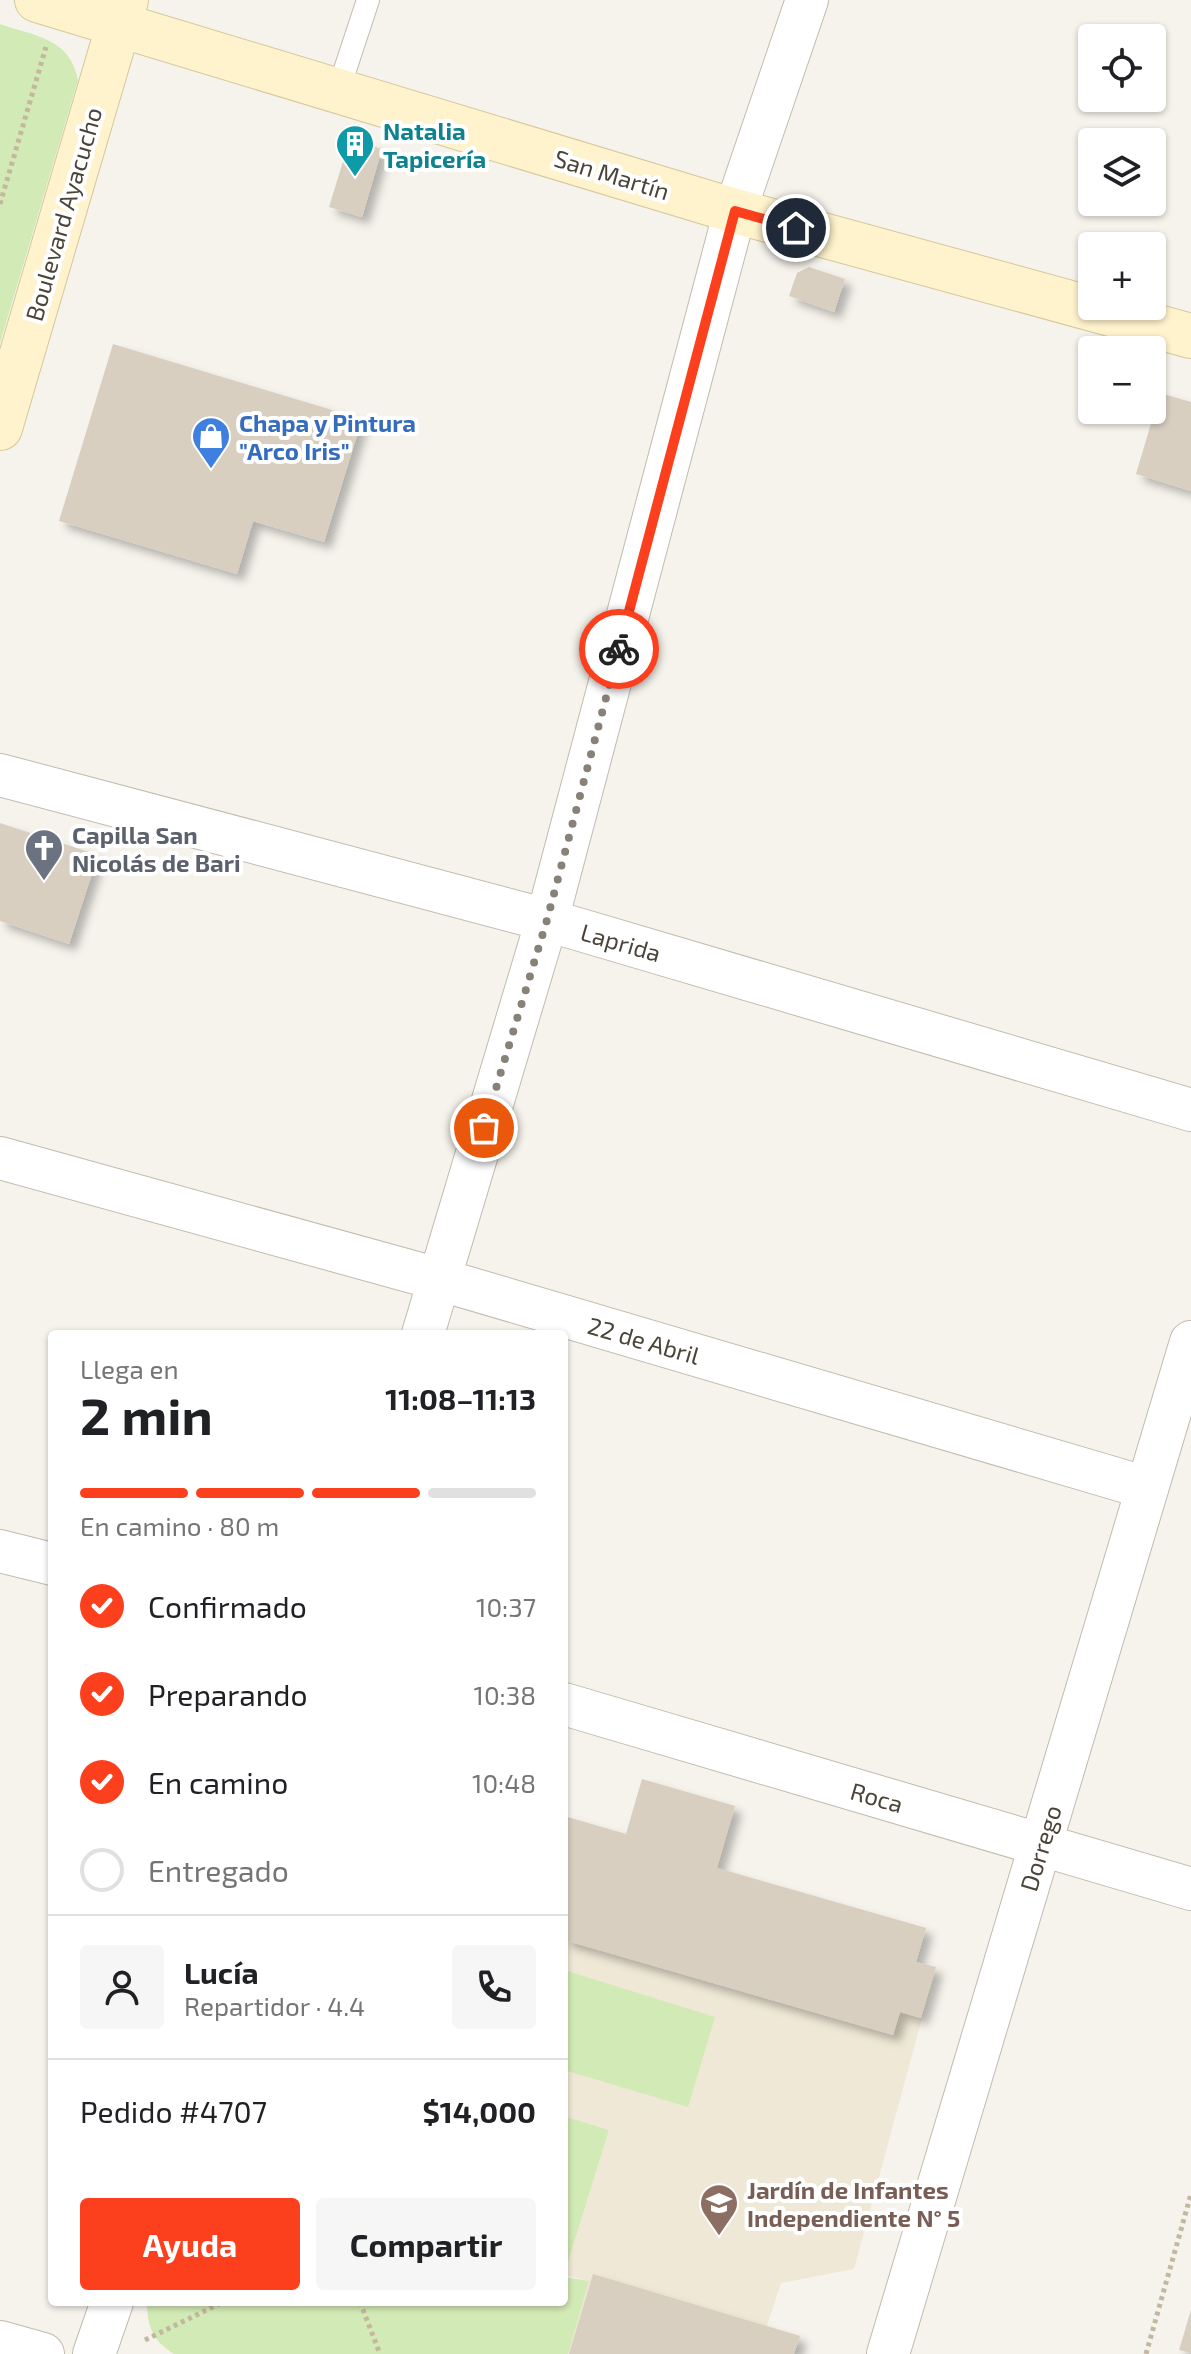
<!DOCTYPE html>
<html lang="es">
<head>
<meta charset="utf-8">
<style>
  :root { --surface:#fff; --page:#f6f6f6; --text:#202124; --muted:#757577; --line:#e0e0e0; --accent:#fc3f1d }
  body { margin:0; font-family:"Exo 2",sans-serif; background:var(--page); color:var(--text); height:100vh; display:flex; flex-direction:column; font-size:30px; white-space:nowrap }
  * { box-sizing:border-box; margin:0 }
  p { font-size:26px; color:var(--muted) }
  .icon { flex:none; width:44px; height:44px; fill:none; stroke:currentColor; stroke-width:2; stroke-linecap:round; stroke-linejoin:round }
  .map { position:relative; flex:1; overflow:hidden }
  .details { position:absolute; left:48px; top:1330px; width:520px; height:976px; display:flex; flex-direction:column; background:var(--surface); border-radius:8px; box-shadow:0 2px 6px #0004 }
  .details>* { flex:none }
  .controls { position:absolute; left:1078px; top:24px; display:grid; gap:16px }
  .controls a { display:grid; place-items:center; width:88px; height:88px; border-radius:8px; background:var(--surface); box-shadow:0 2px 6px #0004; font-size:40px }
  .pin { position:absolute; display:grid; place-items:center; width:68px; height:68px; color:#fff; margin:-34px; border:4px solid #fff; border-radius:50%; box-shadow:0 2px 8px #0007 }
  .courier { position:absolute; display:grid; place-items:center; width:80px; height:80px; margin:-40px; border:6px solid #fc3f1d; border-radius:50%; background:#fff; color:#222; box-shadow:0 2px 10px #0007 }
  .overview em { font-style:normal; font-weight:700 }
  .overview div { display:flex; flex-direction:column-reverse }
  .overview { display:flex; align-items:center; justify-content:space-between; height:136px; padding:0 32px }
  h1 { font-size:52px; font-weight:700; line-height:60px }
  .bar { display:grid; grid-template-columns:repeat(4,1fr); gap:12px 8px; align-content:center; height:96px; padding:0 32px }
  .bar i { height:10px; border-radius:6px; background:var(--line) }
  .bar .active { background:var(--accent) }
  .bar p { grid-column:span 4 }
  .line { display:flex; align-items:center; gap:20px; padding:0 32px; border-top:2px solid var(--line) }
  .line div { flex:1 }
  .round { display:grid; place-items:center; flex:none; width:84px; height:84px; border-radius:8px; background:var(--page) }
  ol { padding:0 32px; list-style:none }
  li { display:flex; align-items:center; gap:24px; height:88px }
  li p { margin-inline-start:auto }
  li .icon { padding:8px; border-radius:50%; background:var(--accent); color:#fff; stroke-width:4 }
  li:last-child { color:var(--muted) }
  li i { width:44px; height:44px; border:4px solid var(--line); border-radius:50% }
  .action { display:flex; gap:16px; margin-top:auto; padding:16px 32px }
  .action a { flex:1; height:92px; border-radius:8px; background:var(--accent); color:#fff; font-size:32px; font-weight:700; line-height:92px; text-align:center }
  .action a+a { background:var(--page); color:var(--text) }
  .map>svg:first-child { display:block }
</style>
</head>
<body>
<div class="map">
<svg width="1191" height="2354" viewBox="0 0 1191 2354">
  <defs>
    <filter id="shadow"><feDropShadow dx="7" dy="7" stdDeviation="4" flood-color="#0004"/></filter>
  </defs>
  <rect width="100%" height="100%" fill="#f6f3ec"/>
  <polygon fill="#efe8d6" points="642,1779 735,1806 718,1868 926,1928 916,1962 936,1967 854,2269 781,2283 767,2326 800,2336 795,2354 568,2354 588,2281 564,2275 609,2130 564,2116 564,1816 626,1834"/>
  <g fill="#d2eab5">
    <path d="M0,24C35,36 70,38 78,80L0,343Z"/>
    <polygon points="564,1970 715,2017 688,2107 564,2070"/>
    <polygon points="564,2116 609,2130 564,2275"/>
    <path d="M564,2277L589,2281L568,2354H174C153,2341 147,2327 147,2302H564Z"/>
  </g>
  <g fill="#d8cfc1" filter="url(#shadow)">
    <polygon points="350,139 382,149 362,217 329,207"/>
    <polygon points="809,267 845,279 834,312 789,296 797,273"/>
    <polygon points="113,344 362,419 324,542 253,521 237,574 59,521"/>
    <polygon points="1160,393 1191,402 1191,491 1136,474"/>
    <polygon points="0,823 98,855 69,944 0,921"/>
    <polygon points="642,1779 735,1806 717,1868 926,1928 916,1962 936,1967 921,2018 900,2012 893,2035 564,1940 564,1816 626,1834"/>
    <polygon points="593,2274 800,2336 794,2354 569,2354"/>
    <polygon points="1191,2310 1191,2353 1179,2350"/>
  </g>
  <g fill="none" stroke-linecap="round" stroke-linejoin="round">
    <g stroke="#c2bbae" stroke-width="24">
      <polyline id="service" points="338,91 368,0"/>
    </g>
    <g stroke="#c2bbae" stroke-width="44">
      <g id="minor">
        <polyline points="0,775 547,920 1191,1110"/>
        <polyline points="0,1158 438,1279 1147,1488"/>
        <polyline points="423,1334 547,920 735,211 807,0"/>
        <polyline points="0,1551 52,1564"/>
        <polyline points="564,1704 1191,1889"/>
        <polyline points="0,2342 43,2354"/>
        <polyline points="94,2354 112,2302"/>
        <polyline points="888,2354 1191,1342"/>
      </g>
    </g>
    <g stroke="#d6c79b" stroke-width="46">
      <g id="secondary">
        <polyline points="37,0 735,211 1191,336"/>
        <polyline points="0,428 126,0"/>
      </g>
    </g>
    <g stroke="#c4b79f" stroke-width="5" stroke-dasharray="4 4" stroke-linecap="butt">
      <polyline points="0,204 46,47"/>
      <polyline points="360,2302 380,2354"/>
      <polyline points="145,2340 223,2302"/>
      <polyline points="1146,2354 1191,2194"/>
    </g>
    <use href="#service" stroke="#fff" stroke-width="22"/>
    <use href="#minor" stroke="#fff" stroke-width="42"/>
    <use href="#secondary" stroke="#fff3cd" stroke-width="44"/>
  </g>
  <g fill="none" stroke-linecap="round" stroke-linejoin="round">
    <polyline stroke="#878178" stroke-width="8" stroke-dasharray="0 14.4" points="484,1128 547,920 619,649"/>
    <polyline stroke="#fc3f1d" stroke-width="10" points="619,649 735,211 796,228"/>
  </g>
  <defs>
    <g id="building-pin" transform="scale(2)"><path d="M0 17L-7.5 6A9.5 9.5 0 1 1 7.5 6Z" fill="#0f9aa8" stroke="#fff"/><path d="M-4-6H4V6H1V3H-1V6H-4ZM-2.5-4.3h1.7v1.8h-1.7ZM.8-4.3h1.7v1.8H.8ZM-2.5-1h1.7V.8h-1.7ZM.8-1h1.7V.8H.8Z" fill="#fff"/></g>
    <g id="shop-pin" transform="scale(2)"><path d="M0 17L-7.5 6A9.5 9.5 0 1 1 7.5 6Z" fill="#3f7fe0" stroke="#fff"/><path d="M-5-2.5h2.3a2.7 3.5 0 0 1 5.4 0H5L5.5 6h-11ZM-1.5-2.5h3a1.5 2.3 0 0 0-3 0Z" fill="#fff"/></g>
    <g id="church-pin" transform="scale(2)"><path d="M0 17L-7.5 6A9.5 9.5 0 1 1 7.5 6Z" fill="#6b7280" stroke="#fff"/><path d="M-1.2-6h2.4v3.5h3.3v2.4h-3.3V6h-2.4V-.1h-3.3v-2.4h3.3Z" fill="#fff"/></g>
    <g id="school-pin" transform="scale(2)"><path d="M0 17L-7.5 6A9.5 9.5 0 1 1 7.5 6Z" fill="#8d6e63" stroke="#fff"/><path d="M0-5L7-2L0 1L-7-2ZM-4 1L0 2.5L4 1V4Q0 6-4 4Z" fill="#fff"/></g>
  </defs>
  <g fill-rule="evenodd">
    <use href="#building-pin" x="355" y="144"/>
    <use href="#shop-pin" x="211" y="436"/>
    <use href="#church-pin" x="44" y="848"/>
    <use href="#school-pin" x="719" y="2203"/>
  </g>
  <g text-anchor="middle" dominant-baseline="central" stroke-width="8" stroke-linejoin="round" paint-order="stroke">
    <g font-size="24" font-weight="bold" fill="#0d838f" stroke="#fff" text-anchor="start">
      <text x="383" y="130">Natalia<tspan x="383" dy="28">Tapicería</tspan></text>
    </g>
    <g font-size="24" fill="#4b4439" stroke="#fff">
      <text transform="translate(612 174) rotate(17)">San Martín</text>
      <text transform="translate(63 214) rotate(-74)">Boulevard Ayacucho</text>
      <text transform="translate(621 942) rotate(16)">Laprida</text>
      <text transform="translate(644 1340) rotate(16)">22 de Abril</text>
      <text transform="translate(877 1797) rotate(16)">Roca</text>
      <text transform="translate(1040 1848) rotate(-73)">Dorrego</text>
    </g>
    <g font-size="24" font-weight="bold" fill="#366cbe" stroke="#fff" text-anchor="start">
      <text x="239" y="422">Chapa y Pintura<tspan x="239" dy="28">"Arco Iris"</tspan></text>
    </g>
    <g font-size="24" font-weight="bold" fill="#5b616d" stroke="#fff" text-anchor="start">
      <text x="72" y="834">Capilla San<tspan x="72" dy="28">Nicolás de Bari</tspan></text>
    </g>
    <g font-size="24" font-weight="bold" fill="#785e54" stroke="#fff" text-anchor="start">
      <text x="747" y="2189">Jardín de Infantes<tspan x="747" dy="28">Independiente N° 5</tspan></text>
    </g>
  </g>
</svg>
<div class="controls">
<a><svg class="icon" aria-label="locate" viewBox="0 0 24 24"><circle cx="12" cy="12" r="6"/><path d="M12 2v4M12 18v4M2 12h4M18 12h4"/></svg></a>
<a><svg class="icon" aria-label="layers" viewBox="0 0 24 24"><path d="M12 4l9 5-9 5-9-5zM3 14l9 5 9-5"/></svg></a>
<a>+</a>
<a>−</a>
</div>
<div class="pin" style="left:484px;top:1128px;background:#ea580c"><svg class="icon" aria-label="bag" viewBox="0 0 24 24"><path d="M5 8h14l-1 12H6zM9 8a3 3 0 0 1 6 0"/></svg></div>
<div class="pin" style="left:796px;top:228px;background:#1f2937"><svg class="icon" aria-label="home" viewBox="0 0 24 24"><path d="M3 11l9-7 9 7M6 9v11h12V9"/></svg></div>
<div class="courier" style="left:619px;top:649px"><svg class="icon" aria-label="bike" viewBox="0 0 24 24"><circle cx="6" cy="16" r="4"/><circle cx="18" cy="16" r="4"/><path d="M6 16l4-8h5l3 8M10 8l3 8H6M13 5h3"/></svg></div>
<section class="details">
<div class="overview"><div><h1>2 min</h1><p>Llega en</p></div><em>11:08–11:13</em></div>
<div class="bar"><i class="active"></i><i class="active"></i><i class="active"></i><i></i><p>En camino · 80 m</p></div>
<ol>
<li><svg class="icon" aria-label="check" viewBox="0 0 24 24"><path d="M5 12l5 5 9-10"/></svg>Confirmado<p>10:37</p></li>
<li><svg class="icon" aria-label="check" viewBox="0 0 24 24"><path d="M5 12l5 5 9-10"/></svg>Preparando<p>10:38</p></li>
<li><svg class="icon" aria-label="check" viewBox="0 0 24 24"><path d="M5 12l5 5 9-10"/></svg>En camino<p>10:48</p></li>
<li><i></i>Entregado</li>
</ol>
<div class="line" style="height:144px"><a class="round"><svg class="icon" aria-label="person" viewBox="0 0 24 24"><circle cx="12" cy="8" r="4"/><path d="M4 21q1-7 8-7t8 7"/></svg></a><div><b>Lucía</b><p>Repartidor · 4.4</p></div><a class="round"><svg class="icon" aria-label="phone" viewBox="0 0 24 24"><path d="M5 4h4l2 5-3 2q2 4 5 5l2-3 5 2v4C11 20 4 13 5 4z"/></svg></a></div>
<div class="line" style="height:104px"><div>Pedido #4707</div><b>$14,000</b></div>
<div class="action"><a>Ayuda</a><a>Compartir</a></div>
</section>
</div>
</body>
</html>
